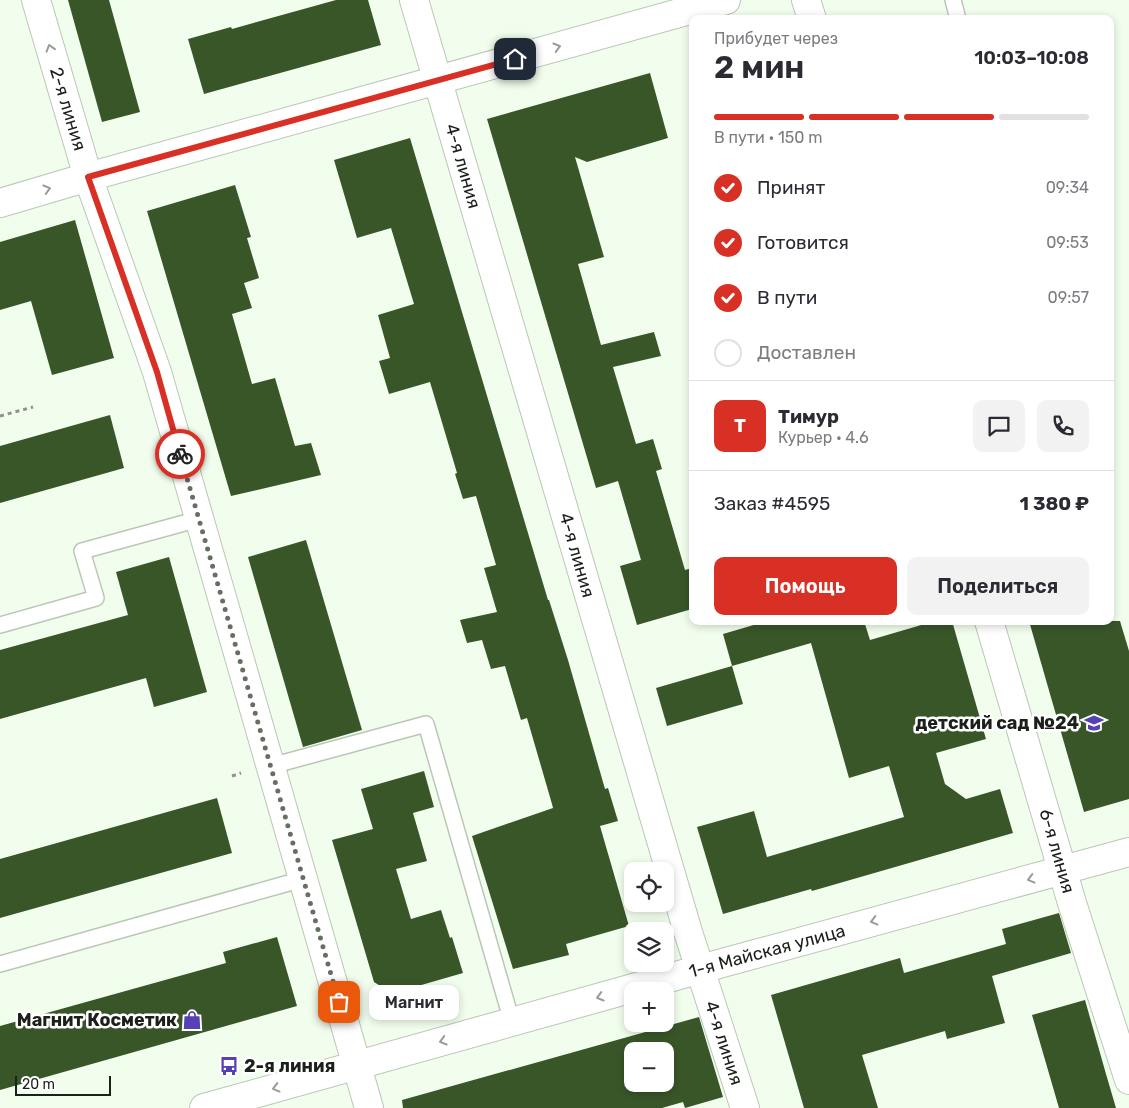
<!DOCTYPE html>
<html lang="ru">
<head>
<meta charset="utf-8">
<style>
  :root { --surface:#fff; --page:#f2f2f3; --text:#2b2b33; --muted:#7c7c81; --line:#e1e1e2; --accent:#d93025 }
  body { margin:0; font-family:Rubik,sans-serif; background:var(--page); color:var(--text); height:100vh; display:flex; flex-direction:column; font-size:19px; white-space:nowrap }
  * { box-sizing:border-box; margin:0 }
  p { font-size:16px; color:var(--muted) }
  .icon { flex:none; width:28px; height:28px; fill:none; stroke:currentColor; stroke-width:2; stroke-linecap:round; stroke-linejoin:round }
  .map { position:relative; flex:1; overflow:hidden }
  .details { position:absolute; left:689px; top:15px; width:425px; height:610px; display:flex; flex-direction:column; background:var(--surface); border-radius:10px; box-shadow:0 2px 8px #0003 }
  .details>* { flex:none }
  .buttons { position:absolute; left:624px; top:862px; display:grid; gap:10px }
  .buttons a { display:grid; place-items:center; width:50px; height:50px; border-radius:10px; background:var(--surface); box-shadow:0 2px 8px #0003; font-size:25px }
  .scale { position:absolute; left:15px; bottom:12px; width:96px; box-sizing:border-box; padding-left:5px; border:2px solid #1c201a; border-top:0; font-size:14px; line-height:18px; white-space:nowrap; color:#1c201a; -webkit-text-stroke:4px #fff; paint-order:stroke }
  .pin { position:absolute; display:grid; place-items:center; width:42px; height:42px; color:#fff; margin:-21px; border-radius:10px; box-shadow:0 2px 8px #0006 }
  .courier { position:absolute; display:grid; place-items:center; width:50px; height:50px; margin:-25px; border:4px solid #d93025; border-radius:50%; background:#fff; color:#222; box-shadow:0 1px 6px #0007 }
  .bubble { position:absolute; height:35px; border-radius:10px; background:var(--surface); box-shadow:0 2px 8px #0003; font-size:16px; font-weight:600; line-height:35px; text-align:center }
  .overview em { font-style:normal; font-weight:600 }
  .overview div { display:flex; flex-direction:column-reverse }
  .overview { display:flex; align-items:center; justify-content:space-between; height:85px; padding:0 25px }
  h1 { font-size:32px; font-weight:600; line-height:38px }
  .bar { display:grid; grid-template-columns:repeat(4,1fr); gap:8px 5px; align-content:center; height:60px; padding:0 25px }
  .bar i { height:6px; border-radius:4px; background:var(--line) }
  .bar .current { background:var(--accent) }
  .bar p { grid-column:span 4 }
  .line { display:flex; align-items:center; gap:12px; padding:0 25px; border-top:1px solid var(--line) }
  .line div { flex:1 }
  .round { display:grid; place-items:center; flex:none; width:52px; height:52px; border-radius:10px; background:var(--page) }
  ol { padding:0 25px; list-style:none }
  li { display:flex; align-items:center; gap:15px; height:55px }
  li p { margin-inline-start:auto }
  li .icon { padding:5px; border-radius:50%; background:var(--accent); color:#fff; stroke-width:4 }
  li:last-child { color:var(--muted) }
  li i { width:28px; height:28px; border:2px solid var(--line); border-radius:50% }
  .action { display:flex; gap:10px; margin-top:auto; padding:10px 25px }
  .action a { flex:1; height:58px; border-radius:10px; background:var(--accent); color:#fff; font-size:20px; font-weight:600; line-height:58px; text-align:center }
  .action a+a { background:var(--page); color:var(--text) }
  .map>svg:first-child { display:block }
</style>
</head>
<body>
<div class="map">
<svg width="1129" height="1108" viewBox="0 0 1129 1108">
  <rect width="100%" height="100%" fill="#f2feed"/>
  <g fill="#395629" fill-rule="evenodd">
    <polygon points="68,0 109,0 140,112 102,122"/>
    <polygon points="336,0 368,0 381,45 204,94 188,39 231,27 232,29"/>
    <polygon points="650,73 668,138 587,162 575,157 604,257 578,264 601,345 654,332 661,356 613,367 636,444 653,439 662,469 656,471 685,570 692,568 692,609 637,625 620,566 641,560 618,481 596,488 487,119"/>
    <polygon points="410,138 548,600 549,600 568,660 605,789 608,788 618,821 600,826 629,926 566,944 569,955 513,969 472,836 553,808 552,804 527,718 521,720 505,666 491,669 482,640 467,643 460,620 497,612 484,568 496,565 476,496 463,499 455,474 457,473 430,382 389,394 379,361 390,358 378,315 414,304 391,228 357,238 334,160"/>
    <polygon points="235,185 251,237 247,238 259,278 244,283 252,308 232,314 252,384 275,378 295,446 311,443 321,475 231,496 147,211"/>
    <polygon points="75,220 114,358 52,375 31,301 0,310 0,242"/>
    <polygon points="110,415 124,468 0,503 0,446"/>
    <polygon points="306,540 362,730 303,747 248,557"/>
    <polygon points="169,557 207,692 154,707 146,678 0,719 0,650 128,615 116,572"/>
    <polygon points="767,621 864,621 870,640 935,621 952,621 986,739 936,753 945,784 966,799 1000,789 1013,833 812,891 811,889 723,914 697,827 754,811 767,857 904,817 889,766 849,778 811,643 732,666 723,634"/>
    <polygon points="1029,621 1120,621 1129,651 1129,799 1084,812"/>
    <polygon points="732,666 743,704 667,726 656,688"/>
    <polygon points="424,771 434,807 413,813 427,861 396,869 411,919 441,910 450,938 452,937 463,973 404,990 396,991 385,989 374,982 332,840 373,829 361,789"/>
    <polygon points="217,798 232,853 0,918 0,859"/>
    <polygon points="1059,913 1071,953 992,976 1005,1023 947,1039 945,1031 862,1055 878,1108 804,1108 771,995 900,958 904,973 1006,944 1002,929"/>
    <polygon points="277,937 297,1006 0,1090 0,1026 226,963 223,952"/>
    <polygon points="1085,1000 1106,1074 1116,1108 1059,1108 1032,1015"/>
    <path d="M699,1017L723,1097L685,1108L683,1102L662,1108H403L402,1100ZM632,1051H665V1084H632Z"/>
  </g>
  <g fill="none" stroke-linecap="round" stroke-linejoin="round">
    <g stroke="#bbc7b6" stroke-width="18">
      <g id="lane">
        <polyline points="953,0 958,19"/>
        <polyline points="0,625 96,598 82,551 199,519"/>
        <polyline points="271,766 426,724 512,1022"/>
        <polyline points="0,964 303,879"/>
      </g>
    </g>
    <g stroke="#bbc7b6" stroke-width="30">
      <g id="street">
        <polyline points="414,0 688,932 745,1108"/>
        <polyline points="806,0 812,19"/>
        <polyline points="989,621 1072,903 1129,1080"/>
      </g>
    </g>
    <g stroke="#bbc7b6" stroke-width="30">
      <g id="secondary">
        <polyline points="36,0 88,177 157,372 369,1108"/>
        <polyline points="0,203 88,177 726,0"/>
        <polyline points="204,1108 726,962 1129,852"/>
      </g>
    </g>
    <g stroke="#8c9589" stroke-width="3" stroke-dasharray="4 4" stroke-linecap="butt">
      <polyline points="0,416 33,407"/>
      <polyline points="232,776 241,773"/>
    </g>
    <use href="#lane" stroke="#fff" stroke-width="15"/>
    <use href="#street" stroke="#fff" stroke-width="28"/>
    <use href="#secondary" stroke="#fff" stroke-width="28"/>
  </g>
  <defs><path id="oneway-chevron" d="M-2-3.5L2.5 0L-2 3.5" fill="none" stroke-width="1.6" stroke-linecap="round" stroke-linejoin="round" transform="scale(1.25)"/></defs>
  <g stroke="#999b98">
    <use href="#oneway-chevron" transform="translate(557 47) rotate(-16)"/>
    <use href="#oneway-chevron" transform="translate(50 48) rotate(-107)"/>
    <use href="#oneway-chevron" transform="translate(47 189) rotate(-16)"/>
    <use href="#oneway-chevron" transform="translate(1031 879) rotate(165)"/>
    <use href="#oneway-chevron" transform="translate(874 921) rotate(165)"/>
    <use href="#oneway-chevron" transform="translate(600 997) rotate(164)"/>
    <use href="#oneway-chevron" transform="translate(443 1041) rotate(164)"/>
    <use href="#oneway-chevron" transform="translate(276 1088) rotate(165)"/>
  </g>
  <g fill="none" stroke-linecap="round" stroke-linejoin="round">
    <polyline stroke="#676e64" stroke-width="5" stroke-dasharray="0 9" points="180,454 339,1002"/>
    <polyline stroke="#d93025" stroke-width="6" points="180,454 157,372 88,177 515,59"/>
  </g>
  <defs>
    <g id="school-bare" transform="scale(1.5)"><path d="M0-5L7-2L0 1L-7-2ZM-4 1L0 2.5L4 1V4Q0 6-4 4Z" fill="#5640b8" stroke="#fff" stroke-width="2.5" paint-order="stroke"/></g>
    <g id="shop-bare" transform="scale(1.5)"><path d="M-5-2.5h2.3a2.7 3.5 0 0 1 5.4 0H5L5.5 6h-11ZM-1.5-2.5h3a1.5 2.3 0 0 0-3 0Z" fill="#5640b8" stroke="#fff" stroke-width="2.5" paint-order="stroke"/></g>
    <g id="bus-bare" transform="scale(1.5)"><path d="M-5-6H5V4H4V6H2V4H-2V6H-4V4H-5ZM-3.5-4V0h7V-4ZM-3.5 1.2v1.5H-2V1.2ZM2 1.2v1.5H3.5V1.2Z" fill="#5640b8" stroke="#fff" stroke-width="2.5" paint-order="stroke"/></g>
  </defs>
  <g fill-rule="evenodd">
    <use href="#school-bare" x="1094" y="723"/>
    <use href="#shop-bare" x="192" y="1020"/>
    <use href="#bus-bare" x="229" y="1066"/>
  </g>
  <g text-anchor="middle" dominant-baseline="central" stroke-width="5" stroke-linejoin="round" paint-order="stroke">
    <g font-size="18" fill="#1c201a" stroke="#fff">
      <text transform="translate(68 109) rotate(73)">2-я линия</text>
      <text transform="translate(463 166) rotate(74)">4-я линия</text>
      <text transform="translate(577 555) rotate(74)">4-я линия</text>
      <text transform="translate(1057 851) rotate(74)">6-я линия</text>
      <text transform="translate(767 951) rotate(-15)">1-я Майская улица</text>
      <text transform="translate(724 1043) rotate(72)">4-я линия</text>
    </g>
    <g font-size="18" font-weight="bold" fill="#1c201a" stroke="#fff" text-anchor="end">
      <text x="1079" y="723">детский сад №24</text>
      <text x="177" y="1020">Магнит Косметик</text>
      <text x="244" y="1066" text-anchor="start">2-я линия</text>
    </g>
  </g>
</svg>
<div class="buttons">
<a><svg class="icon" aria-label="locate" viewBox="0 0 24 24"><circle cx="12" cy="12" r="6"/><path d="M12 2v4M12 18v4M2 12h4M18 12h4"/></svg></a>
<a><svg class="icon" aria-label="layers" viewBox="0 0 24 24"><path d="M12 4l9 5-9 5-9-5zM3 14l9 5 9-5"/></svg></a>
<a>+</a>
<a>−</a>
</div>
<div class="scale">20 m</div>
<div class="pin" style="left:339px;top:1002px;background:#ea580c"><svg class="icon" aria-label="bag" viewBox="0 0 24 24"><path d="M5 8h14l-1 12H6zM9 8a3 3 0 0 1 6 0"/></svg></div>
<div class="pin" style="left:515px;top:59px;background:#1f2937"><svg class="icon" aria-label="home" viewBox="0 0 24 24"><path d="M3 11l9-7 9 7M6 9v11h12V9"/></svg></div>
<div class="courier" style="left:180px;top:454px"><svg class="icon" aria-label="bike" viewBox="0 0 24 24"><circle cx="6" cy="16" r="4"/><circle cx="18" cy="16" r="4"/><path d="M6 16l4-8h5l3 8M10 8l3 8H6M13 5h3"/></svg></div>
<div class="bubble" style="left:369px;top:985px;width:90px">Магнит</div>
<section class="details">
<div class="overview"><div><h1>2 мин</h1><p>Прибудет через</p></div><em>10:03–10:08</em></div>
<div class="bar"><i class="current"></i><i class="current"></i><i class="current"></i><i></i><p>В пути · 150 m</p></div>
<ol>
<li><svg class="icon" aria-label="check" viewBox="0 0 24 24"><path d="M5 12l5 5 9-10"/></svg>Принят<p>09:34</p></li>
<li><svg class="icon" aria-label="check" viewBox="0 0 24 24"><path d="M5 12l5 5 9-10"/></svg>Готовится<p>09:53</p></li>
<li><svg class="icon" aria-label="check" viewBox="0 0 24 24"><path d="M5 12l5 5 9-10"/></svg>В пути<p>09:57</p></li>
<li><i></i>Доставлен</li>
</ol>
<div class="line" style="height:90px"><b class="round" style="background:var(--accent);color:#fff">Т</b><div><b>Тимур</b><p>Курьер · 4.6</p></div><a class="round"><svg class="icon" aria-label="chat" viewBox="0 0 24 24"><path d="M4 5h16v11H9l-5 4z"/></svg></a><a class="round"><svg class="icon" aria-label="phone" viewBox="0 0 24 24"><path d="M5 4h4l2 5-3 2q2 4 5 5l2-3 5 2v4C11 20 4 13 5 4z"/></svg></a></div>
<div class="line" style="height:65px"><div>Заказ #4595</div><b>1 380 ₽</b></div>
<div class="action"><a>Помощь</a><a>Поделиться</a></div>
</section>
</div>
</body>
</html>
